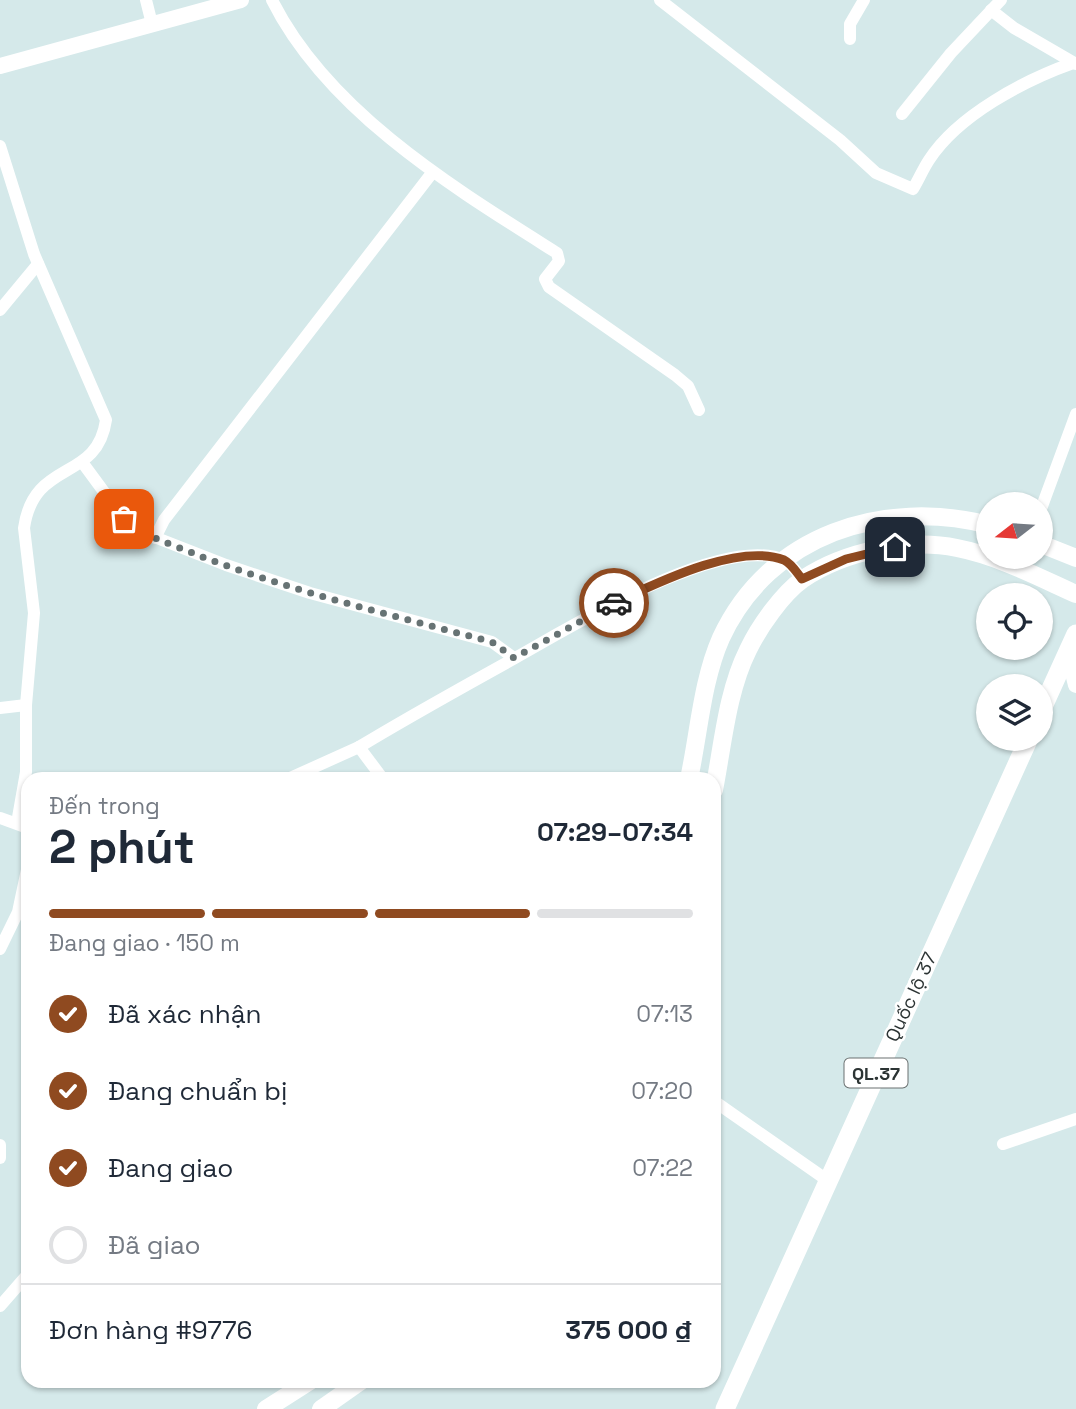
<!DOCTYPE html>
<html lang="vi">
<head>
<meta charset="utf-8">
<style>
  :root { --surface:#fff; --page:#f2f2f3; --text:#1f2937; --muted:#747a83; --line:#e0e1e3; --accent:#8f4a20 }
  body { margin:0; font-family:"Space Grotesk",sans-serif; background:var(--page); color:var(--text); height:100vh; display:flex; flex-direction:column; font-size:26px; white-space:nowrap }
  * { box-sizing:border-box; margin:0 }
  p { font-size:23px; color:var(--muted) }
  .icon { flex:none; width:38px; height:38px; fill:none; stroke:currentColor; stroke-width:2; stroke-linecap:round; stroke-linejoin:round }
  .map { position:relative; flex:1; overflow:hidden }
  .details { position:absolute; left:21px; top:772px; width:700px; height:616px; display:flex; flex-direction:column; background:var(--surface); border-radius:21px; box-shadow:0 2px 5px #0004 }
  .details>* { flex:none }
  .needle { width:46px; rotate:253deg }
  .fabs { position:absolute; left:976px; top:492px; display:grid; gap:14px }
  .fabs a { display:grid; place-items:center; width:77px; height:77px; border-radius:50%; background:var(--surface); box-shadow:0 2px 5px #0004; font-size:35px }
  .pin { position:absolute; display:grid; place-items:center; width:60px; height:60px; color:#fff; margin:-30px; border-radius:14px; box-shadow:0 4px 10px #0006 }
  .courier { position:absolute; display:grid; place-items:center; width:70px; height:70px; margin:-35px; border:5px solid #8f4a20; border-radius:50%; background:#fff; color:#222; box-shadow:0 2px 9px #0007 }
  .overview em { font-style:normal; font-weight:700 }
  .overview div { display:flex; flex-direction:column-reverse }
  .overview { display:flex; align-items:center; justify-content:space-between; height:119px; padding:0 28px }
  h1 { font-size:46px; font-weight:700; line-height:52px }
  .bar { display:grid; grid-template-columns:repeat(4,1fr); gap:10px 7px; align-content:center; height:84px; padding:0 28px }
  .bar i { height:9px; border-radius:5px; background:var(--line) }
  .bar .current { background:var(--accent) }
  .bar p { grid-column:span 4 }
  .line { display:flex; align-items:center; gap:18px; padding:0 28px; border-top:2px solid var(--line) }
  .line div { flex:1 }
  ol { padding:0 28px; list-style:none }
  li { display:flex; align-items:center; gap:21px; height:77px }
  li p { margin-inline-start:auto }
  li .icon { padding:7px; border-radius:50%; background:var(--accent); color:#fff; stroke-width:4 }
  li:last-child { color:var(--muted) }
  li i { width:38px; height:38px; border:4px solid var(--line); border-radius:50% }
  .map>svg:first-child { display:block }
</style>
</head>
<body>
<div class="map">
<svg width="1076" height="1409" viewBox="0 0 1076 1409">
  <rect width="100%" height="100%" fill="#d5e9ea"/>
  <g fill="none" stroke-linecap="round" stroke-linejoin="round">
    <g stroke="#fff" stroke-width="12">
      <polyline points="146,0 152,24"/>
      <path d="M272,0C328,112 454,188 557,253L559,261L545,279L549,287L675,375L688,386L699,410"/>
      <path d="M660,0L840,140L876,173L913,189C919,179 923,169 929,160C958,115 1025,80 1073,63"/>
      <polyline points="991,10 1014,28 1076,64"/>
      <polyline points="850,39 850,24 864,0"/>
      <polyline points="902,114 951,53 1001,0"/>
      <path d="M0,146L34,254L106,420C97,483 34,458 24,528L34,613L26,705V772L17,823"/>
      <polyline points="0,310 38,264"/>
      <polyline points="82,462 124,519 144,533 226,565 310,593 492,642 514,658"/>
      <polyline points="1041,509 1076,414"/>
      <polyline points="155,538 164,520 432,173"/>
      <polyline points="0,708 26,705"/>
      <path d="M359,747C410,716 463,687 515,658C571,627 722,533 784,560C792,564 797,573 802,579"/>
      <polyline points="288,779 359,747 383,779"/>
      <polyline points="0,818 28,828"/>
      <polyline points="0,949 18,912 28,865"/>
      <polyline points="714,1101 827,1180"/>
      <polyline points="1003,1144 1076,1119"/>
      <polyline points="0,1145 0,1158"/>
      <polyline points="0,1306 28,1274"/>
    </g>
    <g stroke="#fff" stroke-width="16">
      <polyline points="0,66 241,0"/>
      <polyline points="1068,653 1076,685"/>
    </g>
    <g stroke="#fff" stroke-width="18">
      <polyline points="1041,544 1076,558"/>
      <path d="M689,779C699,733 702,681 721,638C769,534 884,498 989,525"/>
      <path d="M714,790C723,744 727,692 748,650C759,627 782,594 803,579C845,551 908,538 957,548C998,556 1038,577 1076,594"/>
      <polyline points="266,1409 310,1381"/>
      <polyline points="321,1409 361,1381"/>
    </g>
    <g stroke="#fff" stroke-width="19">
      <polyline points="1041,711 1076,634"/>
      <polyline points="725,1409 1029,738"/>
    </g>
  </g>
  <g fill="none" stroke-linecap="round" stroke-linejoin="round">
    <path stroke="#677374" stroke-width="7" stroke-dasharray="0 12.6" d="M124,519C145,537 174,545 200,556C295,592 394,616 492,642L514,658L614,603"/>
    <path stroke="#8f4a20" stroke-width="9" d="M614,603C655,584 738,542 784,560C792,564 797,573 802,579L846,559L895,547"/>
  </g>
  <g text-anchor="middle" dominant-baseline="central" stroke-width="5" stroke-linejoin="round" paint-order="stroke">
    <rect fill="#fff" stroke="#6b7171" stroke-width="2" x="844.5" y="1058.5" width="63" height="29" rx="5"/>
    <g font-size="18" font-weight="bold" fill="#2c3434">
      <text x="876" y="1073">QL.37</text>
    </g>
    <g font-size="19" fill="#2c3434" stroke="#fff">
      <text transform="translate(911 997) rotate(-65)">Quốc lộ 37</text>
    </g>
  </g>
</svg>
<div class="fabs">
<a><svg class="needle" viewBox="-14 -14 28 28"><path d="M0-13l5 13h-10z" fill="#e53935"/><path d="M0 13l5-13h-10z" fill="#747a83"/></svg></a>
<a><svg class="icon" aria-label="locate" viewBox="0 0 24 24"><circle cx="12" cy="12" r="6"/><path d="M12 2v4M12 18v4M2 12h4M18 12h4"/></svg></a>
<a><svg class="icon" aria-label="layers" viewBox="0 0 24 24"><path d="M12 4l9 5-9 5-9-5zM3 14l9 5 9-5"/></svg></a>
</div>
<div class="pin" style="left:124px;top:519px;background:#ea580c"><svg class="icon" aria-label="bag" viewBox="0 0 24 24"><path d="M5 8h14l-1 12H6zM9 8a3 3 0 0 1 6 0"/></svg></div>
<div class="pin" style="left:895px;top:547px;background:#1f2937"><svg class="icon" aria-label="home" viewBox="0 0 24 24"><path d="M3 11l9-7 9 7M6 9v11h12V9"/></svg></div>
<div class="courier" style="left:614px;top:603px"><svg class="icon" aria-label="car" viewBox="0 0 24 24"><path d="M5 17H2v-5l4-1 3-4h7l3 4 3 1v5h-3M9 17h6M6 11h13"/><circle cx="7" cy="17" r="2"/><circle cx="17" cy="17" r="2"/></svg></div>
<section class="details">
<div class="overview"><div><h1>2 phút</h1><p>Đến trong</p></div><em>07:29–07:34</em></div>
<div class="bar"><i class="current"></i><i class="current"></i><i class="current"></i><i></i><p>Đang giao · 150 m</p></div>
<ol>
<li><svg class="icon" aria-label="check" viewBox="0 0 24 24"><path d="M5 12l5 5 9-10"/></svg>Đã xác nhận<p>07:13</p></li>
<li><svg class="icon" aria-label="check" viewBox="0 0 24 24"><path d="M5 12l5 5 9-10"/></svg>Đang chuẩn bị<p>07:20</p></li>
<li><svg class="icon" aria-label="check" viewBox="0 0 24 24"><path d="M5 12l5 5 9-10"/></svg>Đang giao<p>07:22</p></li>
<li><i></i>Đã giao</li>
</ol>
<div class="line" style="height:91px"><div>Đơn hàng #9776</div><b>375 000 ₫</b></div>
</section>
</div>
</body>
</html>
